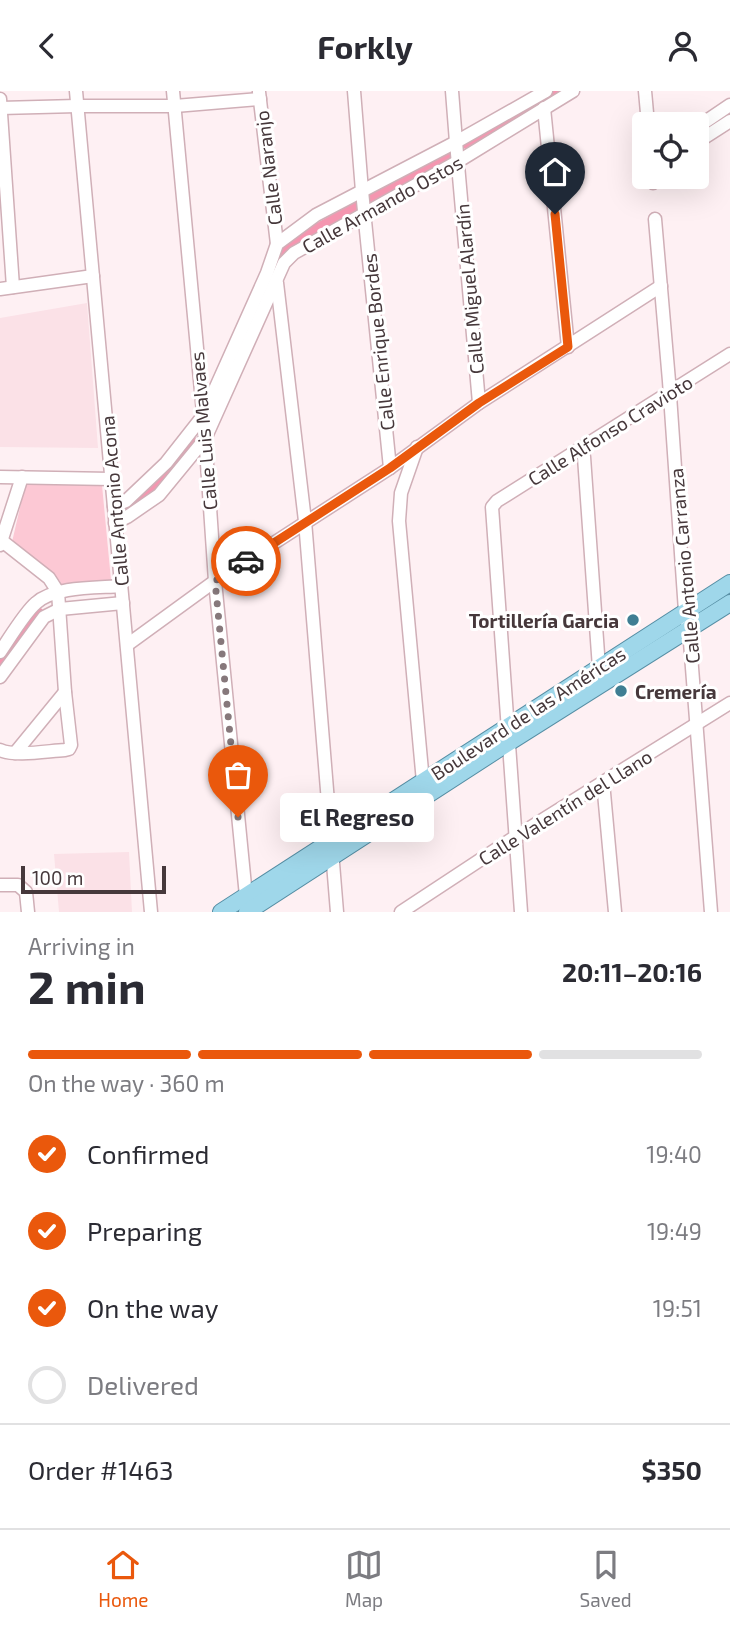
<!DOCTYPE html>
<html lang="en">
<head>
<meta charset="utf-8">
<style>
  :root { --surface:#fff; --page:#f2f2f3; --text:#2b2b33; --muted:#7c7c81; --line:#e1e1e2; --accent:#ea580c }
  body { margin:0; font-family:"Exo 2",sans-serif; background:var(--page); color:var(--text); height:100vh; display:flex; flex-direction:column; font-size:26px; white-space:nowrap }
  * { box-sizing:border-box; margin:0 }
  p { font-size:23px; color:var(--muted) }
  .icon { flex:none; width:38px; height:38px; fill:none; stroke:currentColor; stroke-width:2; stroke-linecap:round; stroke-linejoin:round }
  .map { position:relative; height:821px; overflow:hidden }
  .details { display:flex; flex-direction:column; background:var(--surface); flex:1 }
  .details>* { flex:none }
  .tools { position:absolute; left:632px; top:21px; display:grid; gap:14px }
  .tools a { display:grid; place-items:center; width:77px; height:77px; border-radius:7px; background:var(--surface); box-shadow:0 7px 28px #0002; font-size:35px }
  .scale { position:absolute; left:21px; bottom:18px; width:145px; box-sizing:border-box; padding-left:7px; border:4px solid #46383b; border-top:0; font-size:19px; line-height:24px; white-space:nowrap; color:#46383b; -webkit-text-stroke:5px #fff; paint-order:stroke }
  .pin { position:absolute; display:grid; place-items:center; width:60px; height:60px; color:#fff; margin:-72px -30px; border-radius:50% 50% 50% 0; rotate:-45deg; box-shadow:0 0 7px #0007 }
  .pin .icon { rotate:45deg }
  .courier { position:absolute; display:grid; place-items:center; width:70px; height:70px; margin:-35px; border:5px solid #ea580c; border-radius:50%; background:#fff; color:#222; box-shadow:0 2px 9px #0007 }
  .bubble { position:absolute; height:49px; border-radius:7px; background:var(--surface); box-shadow:0 7px 28px #0002; font-size:23px; font-weight:700; line-height:49px; text-align:center }
  .overview em { font-style:normal; font-weight:700 }
  .overview div { display:flex; flex-direction:column-reverse }
  .overview { display:flex; align-items:center; justify-content:space-between; height:119px; padding:0 28px }
  h1 { font-size:46px; font-weight:700; line-height:52px }
  .bar { display:grid; grid-template-columns:repeat(4,1fr); gap:10px 7px; align-content:center; height:84px; padding:0 28px }
  .bar i { height:9px; border-radius:5px; background:var(--line) }
  .bar .on { background:var(--accent) }
  .bar p { grid-column:span 4 }
  .line { display:flex; align-items:center; gap:18px; padding:0 28px; border-top:2px solid var(--line) }
  .line div { flex:1 }
  ol { padding:0 28px; list-style:none }
  li { display:flex; align-items:center; gap:21px; height:77px }
  li p { margin-inline-start:auto }
  li .icon { padding:7px; border-radius:50%; background:var(--accent); color:#fff; stroke-width:4 }
  li:last-child { color:var(--muted) }
  li i { width:38px; height:38px; border:4px solid var(--line); border-radius:50% }
  header { display:flex; justify-content:space-between; align-items:center; height:91px; padding:0 28px; background:var(--surface); font-size:32px; font-weight:700 }
  .menu { display:flex; justify-content:space-around; align-items:center; height:98px; border-top:2px solid var(--line); background:var(--surface); font-size:19px; color:var(--muted) }
  .menu a { display:grid; justify-items:center; gap:4px }
  .menu .on { color:var(--accent) }
  .map>svg:first-child { display:block }
</style>
</head>
<body>
<header><svg class="icon" aria-label="back" viewBox="0 0 24 24"><path d="M15 5l-7 7 7 7"/></svg>Forkly<svg class="icon" aria-label="person" viewBox="0 0 24 24"><circle cx="12" cy="8" r="4"/><path d="M4 21q1-7 8-7t8 7"/></svg></header>
<div class="map">
<svg width="730" height="821" viewBox="0 0 730 821">
  <rect width="100%" height="100%" fill="#fef0f3"/>
  <g fill="#fbe1e7">
    <polygon points="87,212 98,357 0,356 0,227"/>
    <polygon points="129,761 132,821 59,821 54,763"/>
  </g>
  <polygon fill="#fcc8d4" points="27,393 102,394 111,489 61,495 60,490 13,454 12,451 25,395"/>
  <g fill="none" stroke-linecap="round" stroke-linejoin="round">
    <g stroke="#f496b0" stroke-width="10">
      <polyline points="468,54 561,0"/>
      <path d="M275,179C281,165 290,156 302,146L447,66"/>
      <polyline points="125,417 160,390 193,351"/>
      <polyline points="0,572 38,521"/>
    </g>
    <g stroke="#d0afb7" stroke-width="15">
      <g id="minor">
        <polyline points="76,0 151,821"/>
        <polyline points="173,0 205,343 215,490 246,805"/>
        <polyline points="354,0 362,100 390,377"/>
        <polyline points="452,0 456,51 479,312"/>
        <polyline points="645,0 648,33"/>
        <polyline points="259,1 277,153"/>
        <polyline points="0,8 13,196"/>
        <polyline points="0,17 77,15 175,15 260,8"/>
        <polyline points="544,17 568,256"/>
        <polyline points="696,37 730,14"/>
        <polyline points="696,52 730,30"/>
        <polyline points="653,86 653,92"/>
        <polyline points="655,128 669,290 685,520 690,551 711,821"/>
        <polyline points="277,192 305,430 337,821"/>
        <polyline points="0,198 93,185"/>
        <polyline points="417,356 401,402 399,430 423,691"/>
        <polyline points="580,358 584,366 599,577"/>
        <polyline points="0,386 111,388"/>
        <polyline points="114,415 126,410 166,372 203,325 267,182 277,153 316,124 456,51 546,0"/>
        <polyline points="115,432 127,426 159,404 205,348 284,172 294,162 457,71 573,0"/>
        <path d="M0,450H2L49,487L58,501L65,601L71,654L69,658L65,659C47,660 15,666 0,659"/>
        <polyline points="0,454 22,386"/>
        <polyline points="127,554 215,490 390,377 479,312 661,195"/>
        <path d="M0,561C9,548 25,521 36,512C55,495 97,497 121,495"/>
        <polyline points="0,586 44,526 60,518 123,512"/>
        <polyline points="15,662 65,601"/>
        <polyline points="603,691 615,821"/>
        <polyline points="0,794 18,794 26,801 28,821"/>
        <polyline points="401,821 515,746 730,612"/>
        <polyline points="521,821 492,416 497,410 730,263"/>
      </g>
    </g>
    <g stroke="#568ea4" stroke-width="18">
      <g id="major">
        <polyline points="221,821 730,492"/>
        <polyline points="247,821 497,659 730,512"/>
      </g>
    </g>
    <use href="#minor" stroke="#fff" stroke-width="12"/>
    <use href="#major" stroke="#9fd7ea" stroke-width="16"/>
  </g>
  <g fill="none" stroke-linecap="round" stroke-linejoin="round">
    <polyline stroke="#86787b" stroke-width="7" stroke-dasharray="0 12.6" points="238,726 215,490 246,470"/>
    <polyline stroke="#ea580c" stroke-width="9" points="246,470 390,377 479,312 568,256 555,123"/>
  </g>
  <g fill="#3f7e93" stroke="#fff" stroke-width="2.5">
    <circle cx="633" cy="529" r="7"/>
    <circle cx="621" cy="600" r="7"/>
  </g>
  <g text-anchor="middle" dominant-baseline="central" stroke-width="6" stroke-linejoin="round" paint-order="stroke">
    <g font-size="19" fill="#46383b" stroke="#fff">
      <text transform="translate(268 77) rotate(-97)">Calle Naranjo</text>
      <text transform="translate(382 113) rotate(-29)">Calle Armando Ostos</text>
      <text transform="translate(469 198) rotate(-95)">Calle Miguel Alardín</text>
      <text transform="translate(378 251) rotate(-96)">Calle Enrique Bordes</text>
      <text transform="translate(610 339) rotate(-32)">Calle Alfonso Cravioto</text>
      <text transform="translate(203 340) rotate(-95)">Calle Luis Malvaes</text>
      <text transform="translate(114 410) rotate(-95)">Calle Antonio Acona</text>
      <text transform="translate(684 475) rotate(-95)">Calle Antonio Carranza</text>
      <text transform="translate(528 622) rotate(-33)">Boulevard de las Américas</text>
      <text transform="translate(565 716) rotate(-32)">Calle Valentín del Llano</text>
    </g>
    <g font-size="19" font-weight="bold" fill="#46383b" stroke="#fff" text-anchor="end">
      <text x="619" y="529">Tortillería Garcia</text>
      <text x="635" y="600" text-anchor="start">Cremería</text>
    </g>
  </g>
</svg>
<div class="tools">
<a><svg class="icon" aria-label="locate" viewBox="0 0 24 24"><circle cx="12" cy="12" r="6"/><path d="M12 2v4M12 18v4M2 12h4M18 12h4"/></svg></a>
</div>
<div class="scale">100 m</div>
<div class="pin" style="left:238px;top:726px;background:#ea580c"><svg class="icon" aria-label="bag" viewBox="0 0 24 24"><path d="M5 8h14l-1 12H6zM9 8a3 3 0 0 1 6 0"/></svg></div>
<div class="pin" style="left:555px;top:123px;background:#1f2937"><svg class="icon" aria-label="home" viewBox="0 0 24 24"><path d="M3 11l9-7 9 7M6 9v11h12V9"/></svg></div>
<div class="courier" style="left:246px;top:470px"><svg class="icon" aria-label="car" viewBox="0 0 24 24"><path d="M5 17H2v-5l4-1 3-4h7l3 4 3 1v5h-3M9 17h6M6 11h13"/><circle cx="7" cy="17" r="2"/><circle cx="17" cy="17" r="2"/></svg></div>
<div class="bubble" style="left:280px;top:702px;width:154px">El Regreso</div>
</div>
<section class="details">
<div class="overview"><div><h1>2 min</h1><p>Arriving in</p></div><em>20:11–20:16</em></div>
<div class="bar"><i class="on"></i><i class="on"></i><i class="on"></i><i></i><p>On the way · 360 m</p></div>
<ol>
<li><svg class="icon" aria-label="check" viewBox="0 0 24 24"><path d="M5 12l5 5 9-10"/></svg>Confirmed<p>19:40</p></li>
<li><svg class="icon" aria-label="check" viewBox="0 0 24 24"><path d="M5 12l5 5 9-10"/></svg>Preparing<p>19:49</p></li>
<li><svg class="icon" aria-label="check" viewBox="0 0 24 24"><path d="M5 12l5 5 9-10"/></svg>On the way<p>19:51</p></li>
<li><i></i>Delivered</li>
</ol>
<div class="line" style="height:91px"><div>Order #1463</div><b>$350</b></div>
</section>
<nav class="menu">
<a class="on"><svg class="icon" aria-label="home" viewBox="0 0 24 24"><path d="M3 11l9-7 9 7M6 9v11h12V9"/></svg>Home</a>
<a><svg class="icon" aria-label="map" viewBox="0 0 24 24"><path d="M3 6l6-2 6 2 6-2v14l-6 2-6-2-6 2zM9 4v14M15 6v14"/></svg>Map</a>
<a><svg class="icon" aria-label="saved" viewBox="0 0 24 24"><path d="M7 4h10v16l-5-4-5 4z"/></svg>Saved</a>
</nav>
</body>
</html>
